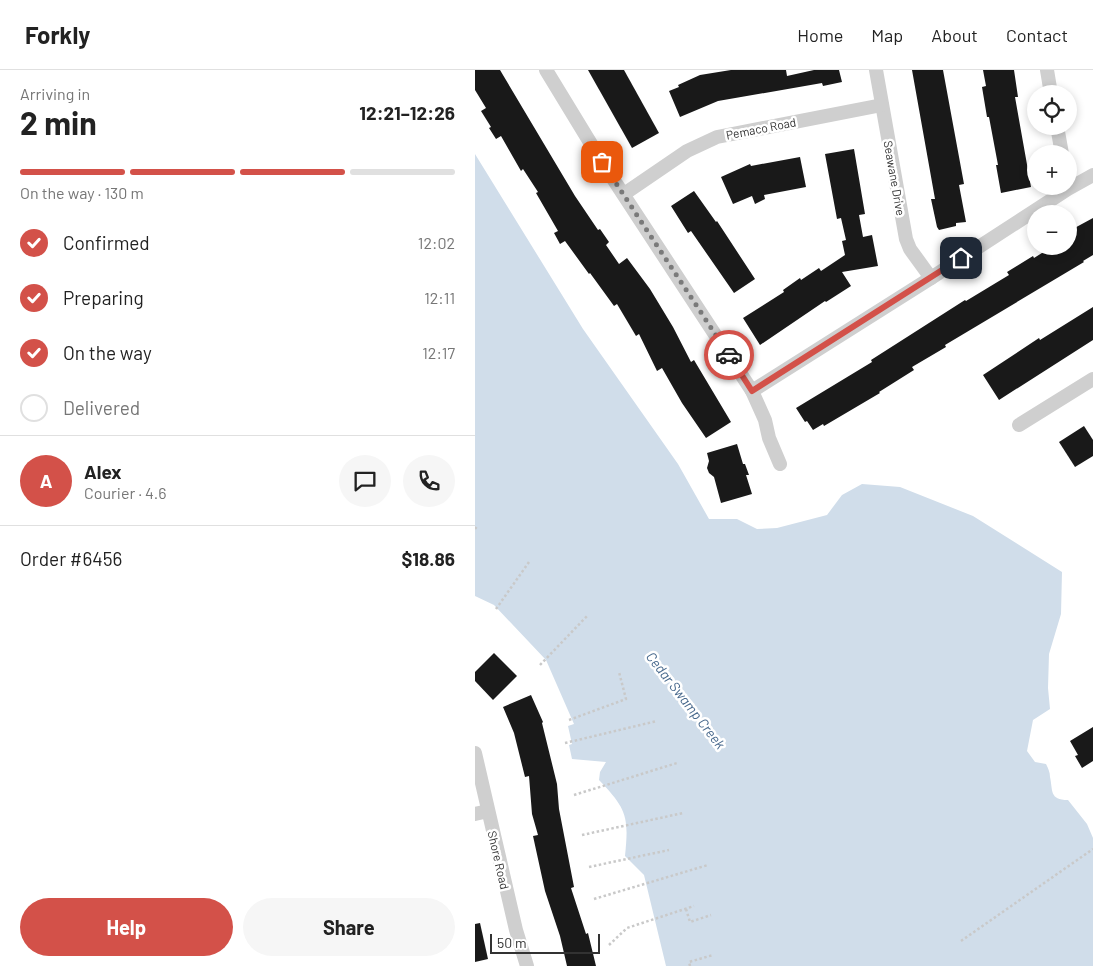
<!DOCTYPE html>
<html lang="en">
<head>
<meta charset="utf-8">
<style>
  :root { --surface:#fff; --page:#f6f6f6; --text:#222; --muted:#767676; --line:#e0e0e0; --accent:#d35149 }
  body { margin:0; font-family:Barlow,sans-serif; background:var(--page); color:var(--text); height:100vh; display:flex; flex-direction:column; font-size:19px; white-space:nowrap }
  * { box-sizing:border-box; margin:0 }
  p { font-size:16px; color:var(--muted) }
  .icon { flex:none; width:28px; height:28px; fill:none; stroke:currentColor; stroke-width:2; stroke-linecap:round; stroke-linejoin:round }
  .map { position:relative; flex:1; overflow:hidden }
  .details { display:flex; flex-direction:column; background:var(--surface); width:475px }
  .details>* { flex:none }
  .buttons { position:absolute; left:552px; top:15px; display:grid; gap:10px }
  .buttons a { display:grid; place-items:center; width:50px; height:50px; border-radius:50%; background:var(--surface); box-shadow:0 2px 8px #0003; font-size:25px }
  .scale { position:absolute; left:15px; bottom:12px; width:110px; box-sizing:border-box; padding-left:5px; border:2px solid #323232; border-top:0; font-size:14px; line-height:18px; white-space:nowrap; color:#323232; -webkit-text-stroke:4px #fff; paint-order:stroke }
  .pin { position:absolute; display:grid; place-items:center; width:42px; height:42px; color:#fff; margin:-21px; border-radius:10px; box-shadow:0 2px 8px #0006 }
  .courier { position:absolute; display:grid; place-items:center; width:50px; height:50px; margin:-25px; border:4px solid #d35149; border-radius:50%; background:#fff; color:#222; box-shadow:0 1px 6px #0007 }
  .overview em { font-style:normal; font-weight:700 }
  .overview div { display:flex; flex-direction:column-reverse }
  .overview { display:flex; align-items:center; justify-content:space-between; height:85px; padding:0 20px }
  h1 { font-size:32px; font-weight:700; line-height:38px }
  .bar { display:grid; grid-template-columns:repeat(4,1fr); gap:8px 5px; align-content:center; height:60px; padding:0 20px }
  .bar i { height:6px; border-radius:4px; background:var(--line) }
  .bar .selected { background:var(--accent) }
  .bar p { grid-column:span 4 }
  .line { display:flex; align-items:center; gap:12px; padding:0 20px; border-top:1px solid var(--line) }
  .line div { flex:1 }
  .round { display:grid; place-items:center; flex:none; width:52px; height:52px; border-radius:26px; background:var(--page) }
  ol { padding:0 20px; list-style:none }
  li { display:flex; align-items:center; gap:15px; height:55px }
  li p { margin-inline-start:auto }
  li .icon { padding:5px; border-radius:50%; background:var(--accent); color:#fff; stroke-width:4 }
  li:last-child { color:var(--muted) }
  li i { width:28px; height:28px; border:2px solid var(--line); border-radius:50% }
  .button { display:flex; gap:10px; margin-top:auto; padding:10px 20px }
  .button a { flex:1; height:58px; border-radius:30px; background:var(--accent); color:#fff; font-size:20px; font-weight:700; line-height:58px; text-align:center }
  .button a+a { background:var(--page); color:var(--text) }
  header { display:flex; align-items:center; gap:30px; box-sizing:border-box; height:70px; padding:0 25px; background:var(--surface); border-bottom:1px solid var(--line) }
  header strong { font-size:24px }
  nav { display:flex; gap:28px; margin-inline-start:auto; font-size:18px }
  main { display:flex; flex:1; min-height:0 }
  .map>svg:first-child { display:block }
</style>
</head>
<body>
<header>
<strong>Forkly</strong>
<nav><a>Home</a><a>Map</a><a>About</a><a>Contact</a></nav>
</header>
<main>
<section class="details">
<div class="overview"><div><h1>2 min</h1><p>Arriving in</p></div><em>12:21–12:26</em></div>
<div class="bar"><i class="selected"></i><i class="selected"></i><i class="selected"></i><i></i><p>On the way · 130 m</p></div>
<ol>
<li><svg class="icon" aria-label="check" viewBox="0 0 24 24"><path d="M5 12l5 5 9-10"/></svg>Confirmed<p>12:02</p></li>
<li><svg class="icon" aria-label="check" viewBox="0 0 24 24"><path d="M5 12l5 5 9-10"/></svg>Preparing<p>12:11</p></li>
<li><svg class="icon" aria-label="check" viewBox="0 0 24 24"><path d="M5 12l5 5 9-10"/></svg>On the way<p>12:17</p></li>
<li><i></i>Delivered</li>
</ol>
<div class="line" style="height:90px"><b class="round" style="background:var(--accent);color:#fff">A</b><div><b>Alex</b><p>Courier · 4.6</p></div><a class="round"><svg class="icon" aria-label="chat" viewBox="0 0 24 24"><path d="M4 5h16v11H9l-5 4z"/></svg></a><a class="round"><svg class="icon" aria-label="phone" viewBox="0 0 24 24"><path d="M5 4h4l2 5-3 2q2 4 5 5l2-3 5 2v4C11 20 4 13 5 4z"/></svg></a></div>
<div class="line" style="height:65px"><div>Order #6456</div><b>$18.86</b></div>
<div class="button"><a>Help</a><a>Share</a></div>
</section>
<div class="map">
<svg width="618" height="896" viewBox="0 0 618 896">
  <rect width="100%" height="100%" fill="#fff"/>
  <path fill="#d0ddea" d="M0,84L108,259L203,394L234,449H262L282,459L302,458L352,445L367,425L387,414L425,417L498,446L587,502L586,544L574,584L573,618L575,639L558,650L552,681L560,692L571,694C573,698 575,702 575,707C578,720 574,730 593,730L612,754L618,768V896H191L169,805L150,786C154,747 152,739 124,710L125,702L131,692L97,689L94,675L97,674L93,656L99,654L71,590L19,535L0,526Z"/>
  <g fill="#191919">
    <polygon points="0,0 25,0 100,126 123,160 125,159 134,172 131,175 144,194 152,188 175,219 198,257 216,292 219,290 256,352 231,368 207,333 187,298 182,301 164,264 161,266 142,234 139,236 115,203 114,204 90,171 85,174 79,163 83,161 61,123 63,122 48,99 46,101 26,66 21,69 14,58 16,57 6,41 11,38 0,20"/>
    <polygon points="113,0 149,0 184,63 157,78"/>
    <polygon points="256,0 311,0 312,6 339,0 364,0 367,12 348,16 347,13 243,31 205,47 194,21 204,17 203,15 225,5"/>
    <polygon points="437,0 468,0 489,114 484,115 491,152 481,153 481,156 464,160 462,157 456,129 460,129"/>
    <polygon points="508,0 539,0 543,27 540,27 556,117 526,123 521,95 523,95 514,47 512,47 507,17 511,16"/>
    <polygon points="379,79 390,144 384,145 388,167 397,165 403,196 367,202 376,216 351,232 350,231 285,275 268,248 309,222 308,220 325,208 326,210 344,198 346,201 370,185 367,171 371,170 366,148 362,149 350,84"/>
    <polygon points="325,87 331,117 289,125 290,129 280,134 277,126 258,134 246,107 275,94 276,96"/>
    <polygon points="219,121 241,152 242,151 280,209 259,223 216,161 213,163 196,136"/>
    <polygon points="618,148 618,185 608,191 609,192 470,275 471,277 437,297 439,300 404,322 405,323 349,356 348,354 338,360 332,351 330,352 321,338 397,292 396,290 490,230 491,231 534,205 532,202 558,186 559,188 578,176 594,176 594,161"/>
    <polygon points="618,237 618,270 524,330 508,305 564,268 565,270"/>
    <polygon points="609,356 618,370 618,386 600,397 584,372"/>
    <polygon points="262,374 268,394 270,394 274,405 271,405 277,424 246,433 239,407 234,403 232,398 234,391 232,383"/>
    <polygon points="19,583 42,606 18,630 0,611 0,602"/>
    <polygon points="56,625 68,652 67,653 82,714 84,739 99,817 96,818 111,864 113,863 121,896 92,896 85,866 70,821 58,766 63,765 57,744 54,706 50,707 39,663 28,637"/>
    <polygon points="618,657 618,691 607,698 600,686 603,685 595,671"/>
    <polygon points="5,853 13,889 0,892 0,854"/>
  </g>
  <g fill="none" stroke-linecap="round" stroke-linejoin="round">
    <g stroke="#c9c9c9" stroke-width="2.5" stroke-dasharray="2.5 2.5" stroke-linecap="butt">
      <polyline points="0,459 3,455"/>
      <polyline points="21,539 54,492"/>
      <polyline points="65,595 113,545"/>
      <polyline points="94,650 151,629 144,602"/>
      <polyline points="90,673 182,651"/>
      <polyline points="99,725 202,693"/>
      <polyline points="107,765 208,743"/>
      <polyline points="114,797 194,780"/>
      <polyline points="119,829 233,795"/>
      <polyline points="211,839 215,852 236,845"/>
      <polyline points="486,871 618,779"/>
      <polyline points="134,875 152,858 219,836"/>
      <polyline points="215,896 214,892 238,885"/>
    </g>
    <g stroke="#cfcfcf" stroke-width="14">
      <polyline points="71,0 127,92 277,321 290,350 294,368 305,394"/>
      <polyline points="401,0 431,169 435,179 456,208"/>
      <polyline points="572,0 576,24"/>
      <polyline points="582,56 587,84"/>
      <polyline points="149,124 212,81 242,67 407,35"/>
      <polyline points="277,321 456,208 593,119 618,105"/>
      <polyline points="544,355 618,309"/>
      <polyline points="0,683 41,860 52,896"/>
      <polyline points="0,744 13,741"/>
    </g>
  </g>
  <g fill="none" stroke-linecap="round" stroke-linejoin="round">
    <polyline stroke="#7a7a7a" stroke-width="5" stroke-dasharray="0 9" points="127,92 254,285"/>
    <polyline stroke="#d35149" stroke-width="6" points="254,285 277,321 486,188"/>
  </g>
  <g text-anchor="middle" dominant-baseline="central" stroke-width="5" stroke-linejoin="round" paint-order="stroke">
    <g font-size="12" fill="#323232" stroke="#fff">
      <text transform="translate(286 58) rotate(-11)">Pemaco Road</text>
      <text transform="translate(420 108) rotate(80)">Seawane Drive</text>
      <text transform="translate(24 790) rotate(77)">Shore Road</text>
    </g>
    <g font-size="14" font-style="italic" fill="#47688c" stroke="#fff">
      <text transform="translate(211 630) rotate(52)">Cedar Swamp Creek</text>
    </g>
  </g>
</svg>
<div class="buttons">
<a><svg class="icon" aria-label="locate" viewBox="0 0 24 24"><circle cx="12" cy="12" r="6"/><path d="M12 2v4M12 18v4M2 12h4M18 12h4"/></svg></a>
<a>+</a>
<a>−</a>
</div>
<div class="scale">50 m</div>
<div class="pin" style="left:127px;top:92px;background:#ea580c"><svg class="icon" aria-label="bag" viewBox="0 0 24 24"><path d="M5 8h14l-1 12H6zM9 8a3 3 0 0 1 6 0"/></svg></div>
<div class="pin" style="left:486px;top:188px;background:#1f2937"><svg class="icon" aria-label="home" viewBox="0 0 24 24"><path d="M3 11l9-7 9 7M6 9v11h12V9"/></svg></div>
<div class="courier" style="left:254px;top:285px"><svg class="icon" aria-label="car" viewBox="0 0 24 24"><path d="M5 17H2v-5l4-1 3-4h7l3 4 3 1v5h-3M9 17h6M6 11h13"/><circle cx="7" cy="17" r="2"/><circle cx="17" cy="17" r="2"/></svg></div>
</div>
</main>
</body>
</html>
